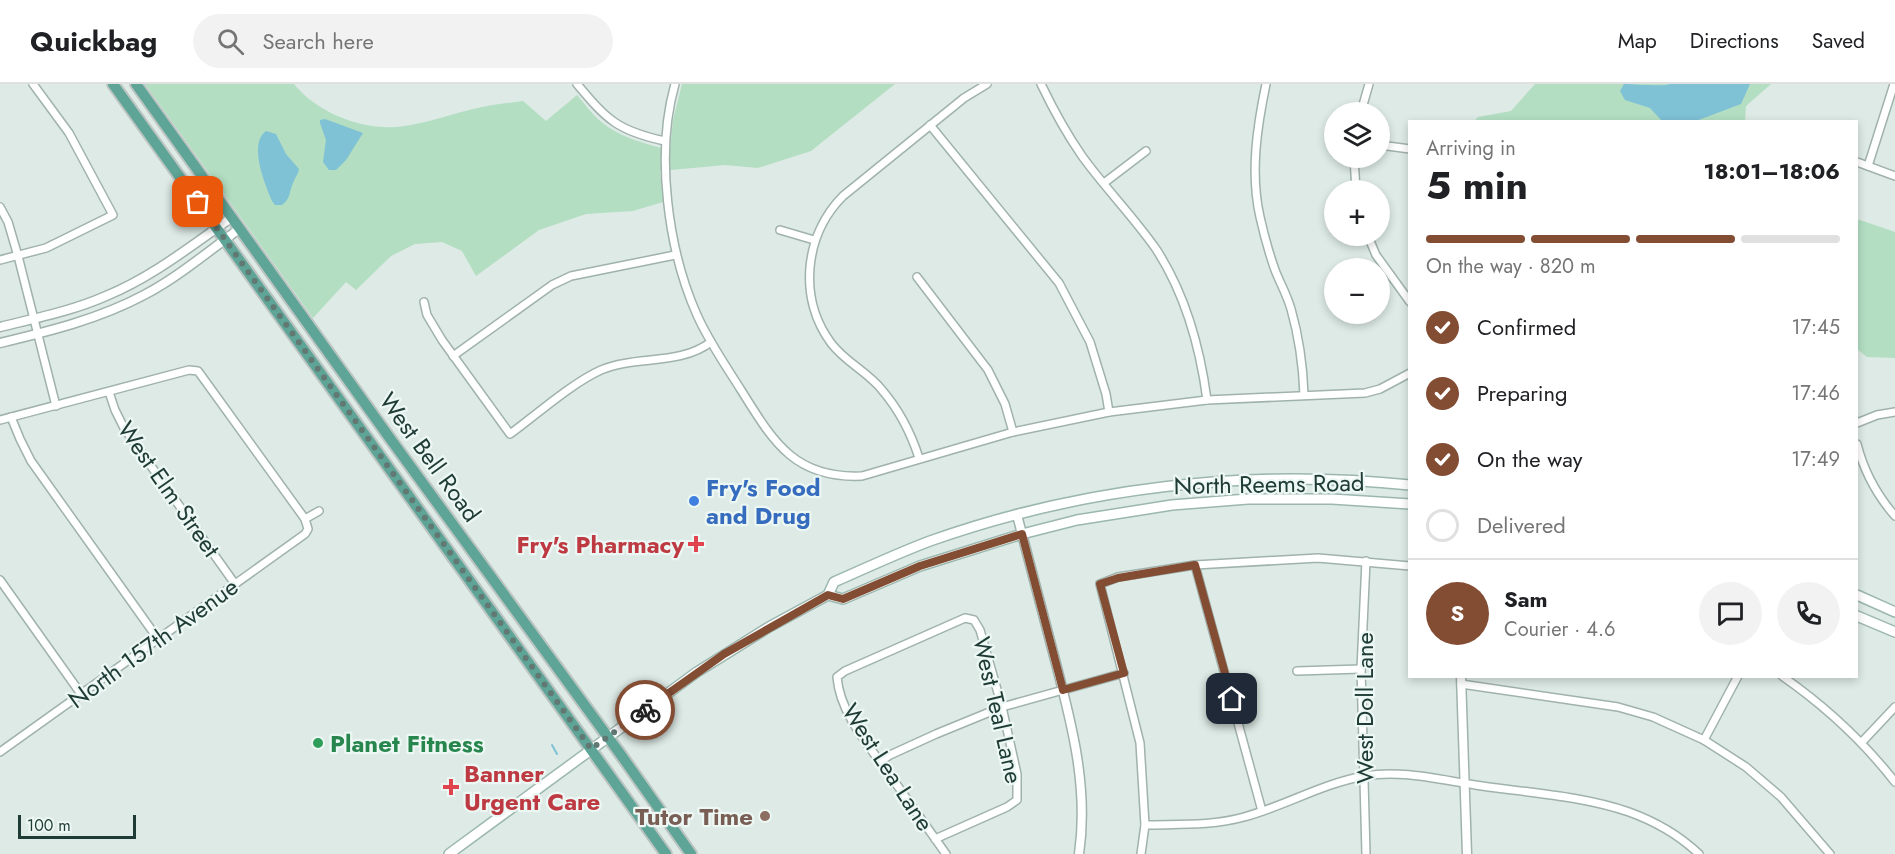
<!DOCTYPE html>
<html lang="en">
<head>
<meta charset="utf-8">
<style>
  :root { --surface:#fff; --page:#f2f2f2; --text:#202124; --muted:#757577; --line:#e0e0e0; --accent:#834d34 }
  body { margin:0; font-family:Jost,sans-serif; background:var(--page); color:var(--text); height:100vh; display:flex; flex-direction:column; font-size:22px; white-space:nowrap }
  * { box-sizing:border-box; margin:0 }
  p { font-size:20px; color:var(--muted) }
  .icon { flex:none; width:33px; height:33px; fill:none; stroke:currentColor; stroke-width:2; stroke-linecap:round; stroke-linejoin:round }
  .map { position:relative; flex:1; overflow:hidden }
  .details { position:absolute; left:1408px; top:36px; width:450px; height:558px; display:flex; flex-direction:column; background:var(--surface); border-radius:0px; box-shadow:0 3px 9px #0003 }
  .details>* { flex:none }
  .fabs { position:absolute; left:1324px; top:18px; display:grid; gap:12px }
  .fabs a { display:grid; place-items:center; width:66px; height:66px; border-radius:50%; background:var(--surface); box-shadow:0 3px 9px #0003; font-size:30px }
  .scale { position:absolute; left:18px; bottom:15px; width:118px; box-sizing:border-box; padding-left:6px; border:3px solid #1e3b35; border-top:0; font-size:16px; line-height:21px; white-space:nowrap; color:#1e3b35; -webkit-text-stroke:4px #edf7f3; paint-order:stroke }
  .pin { position:absolute; display:grid; place-items:center; width:51px; height:51px; color:#fff; margin:-26px; border-radius:12px; box-shadow:0 3px 9px #0006 }
  .courier { position:absolute; display:grid; place-items:center; width:60px; height:60px; margin:-30px; border:4px solid #834d34; border-radius:50%; background:#fff; color:#222; box-shadow:0 2px 8px #0007 }
  .overview em { font-style:normal; font-weight:700 }
  .overview div { display:flex; flex-direction:column-reverse }
  .overview { display:flex; align-items:center; justify-content:space-between; height:102px; padding:0 18px }
  h1 { font-size:39px; font-weight:700; line-height:45px }
  .bar { display:grid; grid-template-columns:repeat(4,1fr); gap:9px 6px; align-content:center; height:72px; padding:0 18px }
  .bar i { height:8px; border-radius:4px; background:var(--line) }
  .bar .current { background:var(--accent) }
  .bar p { grid-column:span 4 }
  .line { display:flex; align-items:center; gap:15px; padding:0 18px; border-top:2px solid var(--line) }
  .line div { flex:1 }
  .round { display:grid; place-items:center; flex:none; width:63px; height:63px; border-radius:32px; background:var(--page) }
  ol { padding:0 18px; list-style:none }
  li { display:flex; align-items:center; gap:18px; height:66px }
  li p { margin-inline-start:auto }
  li .icon { padding:6px; border-radius:50%; background:var(--accent); color:#fff; stroke-width:4 }
  li:last-child { color:var(--muted) }
  li i { width:33px; height:33px; border:3px solid var(--line); border-radius:50% }
  header { display:flex; align-items:center; gap:36px; box-sizing:border-box; height:84px; padding:0 30px; background:var(--surface); border-bottom:2px solid var(--line) }
  header strong { font-size:28px }
  nav { display:flex; gap:33px; margin-inline-start:auto; font-size:21px }
  .search { width:420px; height:54px; background:var(--page); display:flex; align-items:center; gap:15px; box-sizing:border-box; padding:0 21px; border-radius:33px; color:var(--muted); font-size:22px }
  .map>svg:first-child { display:block }
</style>
</head>
<body>
<header>
<strong>Quickbag</strong>
<div class="search"><svg class="icon" aria-label="search" viewBox="0 0 24 24"><circle cx="10" cy="10" r="6"/><path d="M15 15l6 6"/></svg>Search here</div>
<nav><a>Map</a><a>Directions</a><a>Saved</a></nav>
</header>
<div class="map">
<svg width="1895" height="770" viewBox="0 0 1895 770">
  <rect width="100%" height="100%" fill="#ddeae5"/>
  <g fill="#b3dec2">
    <path d="M145,0H294C316,28 361,46 397,43C426,40 453,29 482,23C495,20 509,19 523,17L546,37L577,11C584,19 591,29 599,36C618,53 645,60 670,66L673,36L682,0H895L811,67L758,84L725,81L660,87L663,118L633,127L586,130L539,146L476,192L462,167L442,158L415,160L391,172L356,206L346,198L313,234Z"/>
    <polygon points="1535,0 1771,0 1746,22 1745,37 1474,38 1478,33 1511,27"/>
    <polygon points="1857,135 1895,148 1895,274 1867,273 1857,265"/>
  </g>
  <g fill="#7fc1d5">
    <path d="M1624,0C1635,0 1662,3 1670,0H1750L1741,20L1696,37H1662L1650,24L1625,16L1620,7Z"/>
    <polygon points="325,35 363,49 346,76 336,86 329,86 323,78 326,56 320,39 320,36"/>
    <path d="M266,47L276,50L286,70L299,85C298,91 295,93 293,99C289,108 291,114 282,121H275L272,117C265,100 248,60 266,47Z"/>
  </g>
  <g fill="none" stroke-linecap="round" stroke-linejoin="round">
    <polyline stroke="#7fc1d5" stroke-width="2" points="552,661 557,670"/>
    <g stroke="#a0b2ad" stroke-width="10">
      <g id="minor">
        <path d="M577,0C607,36 618,47 665,57"/>
        <path d="M675,0C655,70 668,166 697,231C709,258 726,282 741,306C773,357 794,395 862,392L1013,348L1109,328L1207,316L1365,309L1380,305L1410,289"/>
        <path d="M1041,0C1053,25 1066,49 1082,72C1105,104 1133,132 1156,165C1186,211 1200,263 1207,316"/>
        <path d="M1266,0C1257,43 1250,89 1260,133C1264,151 1269,169 1275,186C1280,199 1287,211 1291,225C1299,253 1303,282 1304,311"/>
        <polyline points="1361,28 1369,0"/>
        <polyline points="930,41 1059,199 1090,258 1106,310 1109,328"/>
        <polyline points="1380,61 1410,65"/>
        <polyline points="1354,74 1356,106"/>
        <polyline points="1857,78 1895,92"/>
        <polyline points="1868,82 1894,0"/>
        <polyline points="1104,99 1146,67"/>
        <polyline points="0,123 8,138 18,172 56,322"/>
        <polyline points="780,146 814,156"/>
        <polyline points="1368,152 1376,171 1410,218"/>
        <polyline points="0,176 46,164 113,131 69,49 33,0"/>
        <polyline points="917,193 988,286 1005,320 1013,348"/>
        <path d="M424,218L427,231L442,256L510,350C536,331 572,299 601,286C637,271 679,282 711,258"/>
        <polyline points="453,272 552,201 571,192 675,171"/>
        <polyline points="109,308 115,326 124,344 235,500"/>
        <polyline points="11,333 20,355 31,377 158,555"/>
        <polyline points="0,336 189,286 198,287 305,435 308,445 305,450 0,668"/>
        <polyline points="1857,339 1877,331 1895,328"/>
        <path d="M1857,360C1864,388 1876,410 1895,432"/>
        <path d="M919,374C911,349 900,327 882,306C868,288 845,278 831,259C798,215 804,151 843,112L964,14L987,0"/>
        <polyline points="305,435 319,427"/>
        <polyline points="1366,477 1361,585 1366,770"/>
        <polyline points="1195,481 1262,727"/>
        <polyline points="0,496 81,610"/>
        <polyline points="1297,587 1361,585"/>
        <path d="M1782,592C1825,622 1863,657 1895,698"/>
        <polyline points="1461,600 1618,623 1653,633 1704,656 1746,683 1781,713 1830,770"/>
        <polyline points="1704,656 1738,592"/>
        <polyline points="1862,658 1895,623"/>
        <polyline points="880,678 890,671 936,650 1002,623 1124,589"/>
        <path d="M1145,741C1179,740 1212,742 1244,733C1285,722 1323,699 1365,692C1402,685 1445,697 1482,702C1531,709 1583,712 1629,728C1654,737 1680,752 1699,770"/>
        <path d="M935,755L1007,723L1017,716V690L1002,623L980,546L974,536L965,534L845,587L837,593C840,631 871,664 892,694C910,719 928,745 946,770"/>
        <polyline points="1141,770 1145,741 1140,659 1100,500 1118,493 1195,481 1318,474 1410,482"/>
      </g>
    </g>
    <g stroke="#a0b2ad" stroke-width="11">
      <g id="tertiary">
        <path d="M0,243C36,234 72,227 106,212C152,193 191,162 231,134"/>
        <path d="M0,259C50,247 99,235 144,211C178,193 209,167 239,145"/>
        <path d="M1017,431C1029,478 1042,525 1054,572C1071,637 1089,703 1079,770"/>
        <polyline points="1461,592 1467,770"/>
      </g>
    </g>
    <g stroke="#9bb7af" stroke-width="12">
      <g id="secondary">
        <polyline points="828,511 843,515 920,482 1022,450 1077,436 1172,421 1248,415 1332,415 1410,420"/>
        <polyline points="1857,511 1895,528"/>
        <polyline points="1857,532 1895,548"/>
        <path d="M449,770L697,588L769,543L828,511L834,498C866,484 898,469 930,457C1082,403 1250,384 1410,401"/>
      </g>
    </g>
    <g stroke="#bcc4c2" stroke-width="14">
      <g id="primary">
        <polyline points="113,0 666,770"/>
        <polyline points="136,0 389,353 621,671 691,770"/>
      </g>
    </g>
    <use href="#minor" stroke="#fff" stroke-width="7"/>
    <use href="#tertiary" stroke="#fff" stroke-width="8"/>
    <use href="#secondary" stroke="#fff" stroke-width="9"/>
    <use href="#primary" stroke="#5ea497" stroke-width="10"/>
  </g>
  <g fill="none" stroke-linecap="round" stroke-linejoin="round">
    <polyline stroke="#617873" stroke-width="6" stroke-dasharray="0 10.8" points="198,118 591,665 645,626"/>
    <polyline stroke="#834d34" stroke-width="8" points="645,626 724,570 828,511 843,515 920,482 1022,450 1063,606 1124,589 1100,500 1118,494 1195,481 1232,615"/>
  </g>
  <circle fill="#3f7fe0" stroke="#edf7f3" stroke-width="2" cx="694" cy="417" r="6"/>
  <g fill="#e0444e" stroke="#edf7f3" stroke-width="2">
    <path d="M693 451h6v6h6v6h-6v6h-6v-6h-6v-6h6z"/>
    <path d="M448 694h6v6h6v6h-6v6h-6v-6h-6v-6h6z"/>
  </g>
  <circle fill="#2e9e5b" stroke="#edf7f3" stroke-width="2" cx="318" cy="659" r="6"/>
  <circle fill="#8d6e63" stroke="#edf7f3" stroke-width="2" cx="765" cy="732" r="6"/>
  <g text-anchor="middle" dominant-baseline="central" stroke-width="4.5" stroke-linejoin="round" paint-order="stroke">
    <g font-size="24" fill="#1e3b35" stroke="#edf7f3">
      <text transform="translate(430 373) rotate(54)">West Bell Road</text>
      <text transform="translate(1269 400) rotate(-1)">North Reems Road</text>
      <text transform="translate(169 405) rotate(55)">West Elm Street</text>
      <text transform="translate(153 559) rotate(-36)">North 157th Avenue</text>
      <text transform="translate(1364 624) rotate(-90)">West Doll Lane</text>
      <text transform="translate(998 626) rotate(77)">West Teal Lane</text>
      <text transform="translate(888 683) rotate(57)">West Lea Lane</text>
    </g>
    <g font-size="24" font-weight="bold" fill="#366cbe" stroke="#edf7f3" text-anchor="start">
      <text x="706" y="403">Fry's Food<tspan x="706" dy="28">and Drug</tspan></text>
    </g>
    <g font-size="24" font-weight="bold" fill="#be3a42" stroke="#edf7f3" text-anchor="end">
      <text x="684" y="460">Fry's Pharmacy</text>
      <text x="464" y="689" text-anchor="start">Banner<tspan x="464" dy="28">Urgent Care</tspan></text>
    </g>
    <g font-size="24" font-weight="bold" fill="#27864d" stroke="#edf7f3" text-anchor="start">
      <text x="330" y="659">Planet Fitness</text>
    </g>
    <g font-size="24" font-weight="bold" fill="#785e54" stroke="#edf7f3" text-anchor="end">
      <text x="753" y="732">Tutor Time</text>
    </g>
  </g>
</svg>
<div class="fabs">
<a><svg class="icon" aria-label="layers" viewBox="0 0 24 24"><path d="M12 4l9 5-9 5-9-5zM3 14l9 5 9-5"/></svg></a>
<a>+</a>
<a>−</a>
</div>
<div class="scale">100 m</div>
<div class="pin" style="left:198px;top:118px;background:#ea580c"><svg class="icon" aria-label="bag" viewBox="0 0 24 24"><path d="M5 8h14l-1 12H6zM9 8a3 3 0 0 1 6 0"/></svg></div>
<div class="pin" style="left:1232px;top:615px;background:#1f2937"><svg class="icon" aria-label="home" viewBox="0 0 24 24"><path d="M3 11l9-7 9 7M6 9v11h12V9"/></svg></div>
<div class="courier" style="left:645px;top:626px"><svg class="icon" aria-label="bike" viewBox="0 0 24 24"><circle cx="6" cy="16" r="4"/><circle cx="18" cy="16" r="4"/><path d="M6 16l4-8h5l3 8M10 8l3 8H6M13 5h3"/></svg></div>
<section class="details">
<div class="overview"><div><h1>5 min</h1><p>Arriving in</p></div><em>18:01–18:06</em></div>
<div class="bar"><i class="current"></i><i class="current"></i><i class="current"></i><i></i><p>On the way · 820 m</p></div>
<ol>
<li><svg class="icon" aria-label="check" viewBox="0 0 24 24"><path d="M5 12l5 5 9-10"/></svg>Confirmed<p>17:45</p></li>
<li><svg class="icon" aria-label="check" viewBox="0 0 24 24"><path d="M5 12l5 5 9-10"/></svg>Preparing<p>17:46</p></li>
<li><svg class="icon" aria-label="check" viewBox="0 0 24 24"><path d="M5 12l5 5 9-10"/></svg>On the way<p>17:49</p></li>
<li><i></i>Delivered</li>
</ol>
<div class="line" style="height:108px"><b class="round" style="background:var(--accent);color:#fff">S</b><div><b>Sam</b><p>Courier · 4.6</p></div><a class="round"><svg class="icon" aria-label="chat" viewBox="0 0 24 24"><path d="M4 5h16v11H9l-5 4z"/></svg></a><a class="round"><svg class="icon" aria-label="phone" viewBox="0 0 24 24"><path d="M5 4h4l2 5-3 2q2 4 5 5l2-3 5 2v4C11 20 4 13 5 4z"/></svg></a></div>
</section>
</div>
</body>
</html>
